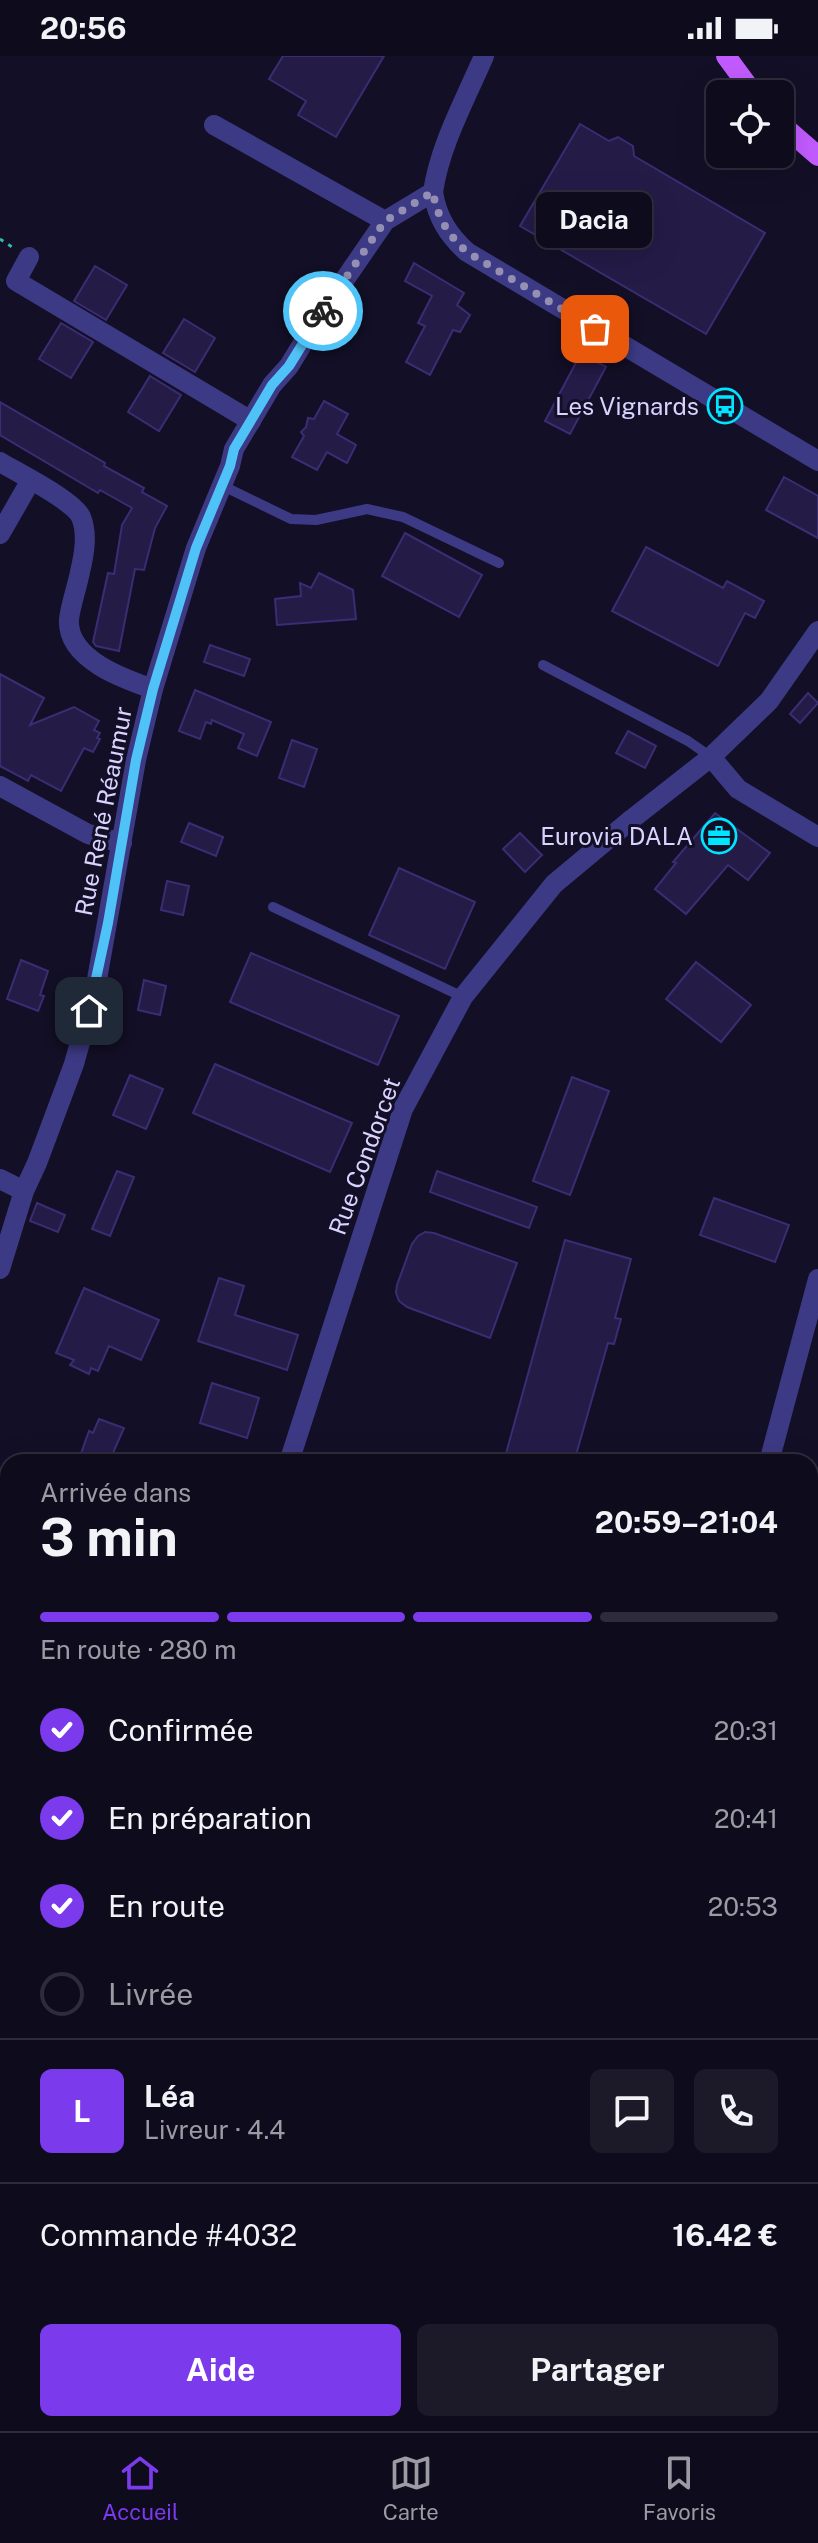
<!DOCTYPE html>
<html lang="fr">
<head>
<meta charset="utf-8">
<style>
  :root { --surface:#0e0b1c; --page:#1c1929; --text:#f1f3f6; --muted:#9b9ba3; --line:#2e2b3b; --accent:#7c3aed }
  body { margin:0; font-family:"Public Sans",sans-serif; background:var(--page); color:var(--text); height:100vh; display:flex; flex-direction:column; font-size:30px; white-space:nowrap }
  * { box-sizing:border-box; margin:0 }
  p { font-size:26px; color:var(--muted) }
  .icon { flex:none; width:44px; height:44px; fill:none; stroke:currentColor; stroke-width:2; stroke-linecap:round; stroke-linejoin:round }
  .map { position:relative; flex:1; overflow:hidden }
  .drawer { position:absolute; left:0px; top:1398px; width:818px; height:978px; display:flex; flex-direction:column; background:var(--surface); border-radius:24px 24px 0 0; box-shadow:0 8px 32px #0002,0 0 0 2px var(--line) }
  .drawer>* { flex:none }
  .controls { position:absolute; left:706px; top:24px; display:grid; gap:16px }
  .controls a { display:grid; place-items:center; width:88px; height:88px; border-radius:12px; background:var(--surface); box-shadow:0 8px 32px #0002,0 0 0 2px var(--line); font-size:40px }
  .pin { position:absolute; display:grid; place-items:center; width:68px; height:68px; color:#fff; margin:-34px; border-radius:16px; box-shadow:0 4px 12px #0006 }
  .courier { position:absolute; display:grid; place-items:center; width:80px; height:80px; margin:-40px; border:6px solid #4fc3f7; border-radius:50%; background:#fff; color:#222; box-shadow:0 2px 10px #0007 }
  .bubble { position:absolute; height:56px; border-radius:12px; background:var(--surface); box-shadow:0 8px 32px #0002,0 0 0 2px var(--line); font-size:26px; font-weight:700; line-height:56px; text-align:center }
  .head em { font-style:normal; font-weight:700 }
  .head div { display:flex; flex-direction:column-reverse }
  .head { display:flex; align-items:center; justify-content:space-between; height:136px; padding:0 40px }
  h1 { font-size:52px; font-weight:700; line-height:60px }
  .bar { display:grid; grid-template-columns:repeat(4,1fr); gap:12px 8px; align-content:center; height:96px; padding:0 40px }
  .bar i { height:10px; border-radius:6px; background:var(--line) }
  .bar .active { background:var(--accent) }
  .bar p { grid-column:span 4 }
  .line { display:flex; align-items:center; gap:20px; padding:0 40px; border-top:2px solid var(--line) }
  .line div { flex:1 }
  .round { display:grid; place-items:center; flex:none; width:84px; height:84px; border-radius:12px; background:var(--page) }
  ol { padding:0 40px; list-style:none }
  li { display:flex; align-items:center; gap:24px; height:88px }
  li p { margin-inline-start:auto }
  li .icon { padding:8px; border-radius:50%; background:var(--accent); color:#fff; stroke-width:4 }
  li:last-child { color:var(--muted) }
  li i { width:44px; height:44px; border:4px solid var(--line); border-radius:50% }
  .primary-button { display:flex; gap:16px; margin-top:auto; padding:16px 40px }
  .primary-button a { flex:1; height:92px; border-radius:12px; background:var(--accent); color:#fff; font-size:32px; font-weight:700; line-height:92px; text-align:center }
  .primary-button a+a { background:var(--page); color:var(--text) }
  .status { display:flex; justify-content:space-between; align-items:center; height:56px; padding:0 40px; background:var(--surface); direction:ltr }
  .status svg { height:22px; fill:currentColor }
  .dock { display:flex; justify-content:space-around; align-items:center; height:112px; border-top:2px solid var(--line); background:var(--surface); font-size:22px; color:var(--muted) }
  .dock a { display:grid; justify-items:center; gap:4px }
  .dock .active { color:var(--accent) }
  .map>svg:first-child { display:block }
</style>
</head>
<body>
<div class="status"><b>20:56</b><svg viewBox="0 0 49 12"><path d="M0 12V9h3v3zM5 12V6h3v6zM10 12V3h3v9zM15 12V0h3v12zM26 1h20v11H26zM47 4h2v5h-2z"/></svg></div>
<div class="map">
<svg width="818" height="2375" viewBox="0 0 818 2375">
  <rect width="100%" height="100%" fill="#130f26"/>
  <g fill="#241b47" stroke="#3b2d73" stroke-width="2">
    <polygon points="283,0 384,0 336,81 298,59 306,45 269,23"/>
    <polygon points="580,68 609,85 618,81 633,90 634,100 765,177 706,278 520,170"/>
    <polygon points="414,207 464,237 457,249 470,259 460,276 453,274 430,319 406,306 425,270 418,267 432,240 405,225"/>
    <polygon points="95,210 127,229 106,264 74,245"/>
    <polygon points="184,263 215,282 195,316 163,297"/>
    <polygon points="61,267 93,286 71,322 39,303"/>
    <polygon points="581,297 606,311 570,378 545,365"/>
    <polygon points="150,320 181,339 159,375 128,356"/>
    <polygon points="324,345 348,358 337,378 356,389 347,407 327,396 317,414 292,401 304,380 301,376 306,371 308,362 314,363"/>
    <polygon points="0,346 105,407 104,410 144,432 142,436 167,450 155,472 144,514 135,513 119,595 96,590 93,586 108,517 114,518 122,469 132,452 100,434 98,437 0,379"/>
    <polygon points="784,421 818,440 818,482 766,454"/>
    <polygon points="405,477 482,519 459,561 382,520"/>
    <polygon points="646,491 723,532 727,525 764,545 755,562 745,557 718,610 612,555"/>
    <polygon points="319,517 353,534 356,563 277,569 275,543 301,540 300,527 311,532"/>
    <polygon points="210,589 250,603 244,620 204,606"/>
    <polygon points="0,618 44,642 30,669 74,651 99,665 94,674 100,677 97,682 100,683 93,696 84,692 61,735 31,719 28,725 0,710"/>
    <polygon points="195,634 271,666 257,700 238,692 244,678 212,664 211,668 206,666 200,683 179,675"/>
    <polygon points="808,637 818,647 800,667 790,658"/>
    <polygon points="628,675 656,690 645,712 616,697"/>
    <polygon points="292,684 317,693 304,731 279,722"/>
    <polygon points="715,757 770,797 748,824 728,809 686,858 655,833 676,807 673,806"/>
    <polygon points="189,767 223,781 216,800 181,786"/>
    <polygon points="520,777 542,799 525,816 503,793"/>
    <polygon points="399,812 475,846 445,913 369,879"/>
    <polygon points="167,825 189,830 183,859 161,854"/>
    <polygon points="251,897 399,960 378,1009 230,946"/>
    <polygon points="21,904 48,915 40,939 44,940 38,955 7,943"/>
    <polygon points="696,906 751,949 721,986 666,943"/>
    <polygon points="144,924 166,930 160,959 138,954"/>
    <polygon points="215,1008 352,1067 330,1116 193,1057"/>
    <polygon points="130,1019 163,1033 146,1073 113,1059"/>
    <polygon points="572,1021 609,1035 570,1139 533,1125"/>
    <polygon points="117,1115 134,1121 110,1180 92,1173"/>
    <polygon points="437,1115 537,1151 529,1172 430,1136"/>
    <polygon points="714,1142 789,1169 775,1206 700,1179"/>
    <polygon points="37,1147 65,1159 58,1176 30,1165"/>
    <polygon points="425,1176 434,1177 517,1207 490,1282 407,1251 399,1245 396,1237 397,1229 412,1188 418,1180"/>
    <polygon points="565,1184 631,1203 615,1262 621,1263 614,1288 608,1287 574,1406 521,1406 505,1401"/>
    <polygon points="219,1222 244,1230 235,1259 298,1279 287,1314 198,1285"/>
    <polygon points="84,1232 159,1264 141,1304 109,1290 98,1315 91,1312 89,1318 70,1309 74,1304 56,1297"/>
    <polygon points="212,1327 259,1342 247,1382 200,1367"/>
    <polygon points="99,1363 124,1372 109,1406 78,1406 89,1375 93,1377"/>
  </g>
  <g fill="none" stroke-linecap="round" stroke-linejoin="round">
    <polyline stroke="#2fb8b0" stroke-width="3" stroke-dasharray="4 6" stroke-linecap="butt" points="0,183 12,191"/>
    <g stroke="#3d3a85" stroke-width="10">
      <polyline points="221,429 291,463 316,464 367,453 403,461 499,507"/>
      <polyline points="543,609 688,685 711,701"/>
      <polyline points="273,851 463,941"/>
      <polyline points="0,1647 8,1628"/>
    </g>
    <g stroke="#3d3a85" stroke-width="20">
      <polyline points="214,69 385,165"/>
      <polyline points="29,201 16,225 251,365"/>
      <path d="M0,406C18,417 73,444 81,461C88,478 84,499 80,516C77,531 71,548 69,563C66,603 124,623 153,633"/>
      <polyline points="0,478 31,424"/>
      <polyline points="711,701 738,733 818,781"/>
      <polyline points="0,730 88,778 122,787"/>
      <polyline points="0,1123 24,1135"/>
      <path d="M0,1213L24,1135L37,1107L74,1008L96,929L136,704L153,633L196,492L230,410L234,393L272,329L289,310L319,261L385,165L433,136C437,161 448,179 467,196L818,405"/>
      <polyline points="289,1406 403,1053 463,941 554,828 632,763 711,701 769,645 818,575"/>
      <polyline points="769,1406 818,1223"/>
      <polyline points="0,1747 8,1753"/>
      <polyline points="810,1817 818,1818"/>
      <polyline points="60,2375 61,2368"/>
    </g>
    <path stroke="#3d3a85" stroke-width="20" d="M433,136C440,89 465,44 484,0"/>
    <g stroke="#c25bff" stroke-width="20">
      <polyline points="726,0 754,38"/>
      <polyline points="780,67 818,100"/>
    </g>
  </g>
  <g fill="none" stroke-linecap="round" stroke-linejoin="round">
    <path stroke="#948fb3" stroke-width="8" stroke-dasharray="0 14.4" d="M323,255L385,165L433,136C437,161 448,179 467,196L595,273"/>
    <polyline stroke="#4fc3f7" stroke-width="10" points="89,955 108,867 136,704 153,633 196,492 230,410 234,393 272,329 289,310 323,255"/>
  </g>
  <defs>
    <g id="bus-ring" transform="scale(1.8)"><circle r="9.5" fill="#130f26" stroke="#00e5ff" stroke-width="1.5"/><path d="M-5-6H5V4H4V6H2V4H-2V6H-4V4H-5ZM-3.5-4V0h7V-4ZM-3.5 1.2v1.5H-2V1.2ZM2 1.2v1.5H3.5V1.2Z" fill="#00e5ff"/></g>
    <g id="office-ring" transform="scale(1.8)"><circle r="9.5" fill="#130f26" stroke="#00e5ff" stroke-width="1.5"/><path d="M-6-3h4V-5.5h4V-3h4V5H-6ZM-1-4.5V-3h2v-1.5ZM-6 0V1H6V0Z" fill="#00e5ff"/></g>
  </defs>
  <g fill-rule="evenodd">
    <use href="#bus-ring" x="725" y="350"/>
    <use href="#office-ring" x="719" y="780"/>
  </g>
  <g text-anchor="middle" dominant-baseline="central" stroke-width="6" stroke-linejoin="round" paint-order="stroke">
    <g font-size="24" fill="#d9d4ff" stroke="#130f26" text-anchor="end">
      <text x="699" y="350">Les Vignards</text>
      <text x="693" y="780">Eurovia DALA</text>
    </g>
    <g font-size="24" fill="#d9d4ff" stroke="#130f26">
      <text transform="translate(103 755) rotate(-79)">Rue René Réaumur</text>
      <text transform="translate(364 1100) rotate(-70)">Rue Condorcet</text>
    </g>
  </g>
</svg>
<div class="controls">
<a><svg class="icon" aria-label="locate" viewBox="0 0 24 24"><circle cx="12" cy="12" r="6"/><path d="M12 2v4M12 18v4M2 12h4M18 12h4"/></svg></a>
</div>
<div class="pin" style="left:595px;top:273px;background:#ea580c"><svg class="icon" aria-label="bag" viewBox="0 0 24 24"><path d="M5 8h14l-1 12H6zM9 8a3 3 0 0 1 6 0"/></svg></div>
<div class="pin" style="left:89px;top:955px;background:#1f2937"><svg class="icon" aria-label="home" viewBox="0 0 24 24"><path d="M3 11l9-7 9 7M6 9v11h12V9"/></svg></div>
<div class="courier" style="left:323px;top:255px"><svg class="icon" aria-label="bike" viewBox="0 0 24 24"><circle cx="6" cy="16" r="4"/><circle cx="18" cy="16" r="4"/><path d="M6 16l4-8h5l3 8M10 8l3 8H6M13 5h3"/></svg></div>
<div class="bubble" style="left:536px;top:136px;width:116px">Dacia</div>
<section class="drawer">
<div class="head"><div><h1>3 min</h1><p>Arrivée dans</p></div><em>20:59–21:04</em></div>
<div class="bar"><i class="active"></i><i class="active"></i><i class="active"></i><i></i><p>En route · 280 m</p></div>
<ol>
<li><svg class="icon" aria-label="check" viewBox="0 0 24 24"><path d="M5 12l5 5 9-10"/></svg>Confirmée<p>20:31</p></li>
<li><svg class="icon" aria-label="check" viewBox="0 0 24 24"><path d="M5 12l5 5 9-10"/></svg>En préparation<p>20:41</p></li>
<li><svg class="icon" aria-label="check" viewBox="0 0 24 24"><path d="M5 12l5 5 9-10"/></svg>En route<p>20:53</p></li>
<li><i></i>Livrée</li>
</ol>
<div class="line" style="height:144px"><b class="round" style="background:var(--accent);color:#fff">L</b><div><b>Léa</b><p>Livreur · 4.4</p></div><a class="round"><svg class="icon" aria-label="chat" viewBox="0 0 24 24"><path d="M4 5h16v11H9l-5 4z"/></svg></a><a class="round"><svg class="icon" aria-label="phone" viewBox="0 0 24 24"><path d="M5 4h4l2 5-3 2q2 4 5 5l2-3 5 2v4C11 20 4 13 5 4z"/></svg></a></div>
<div class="line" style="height:104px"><div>Commande #4032</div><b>16.42 €</b></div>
<div class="primary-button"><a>Aide</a><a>Partager</a></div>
</section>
</div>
<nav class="dock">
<a class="active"><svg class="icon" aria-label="home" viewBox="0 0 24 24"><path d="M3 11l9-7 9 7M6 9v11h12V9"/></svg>Accueil</a>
<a><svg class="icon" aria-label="map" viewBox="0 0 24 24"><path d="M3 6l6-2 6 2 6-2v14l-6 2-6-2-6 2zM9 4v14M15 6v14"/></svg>Carte</a>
<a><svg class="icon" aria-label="saved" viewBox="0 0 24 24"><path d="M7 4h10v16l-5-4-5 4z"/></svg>Favoris</a>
</nav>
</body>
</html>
